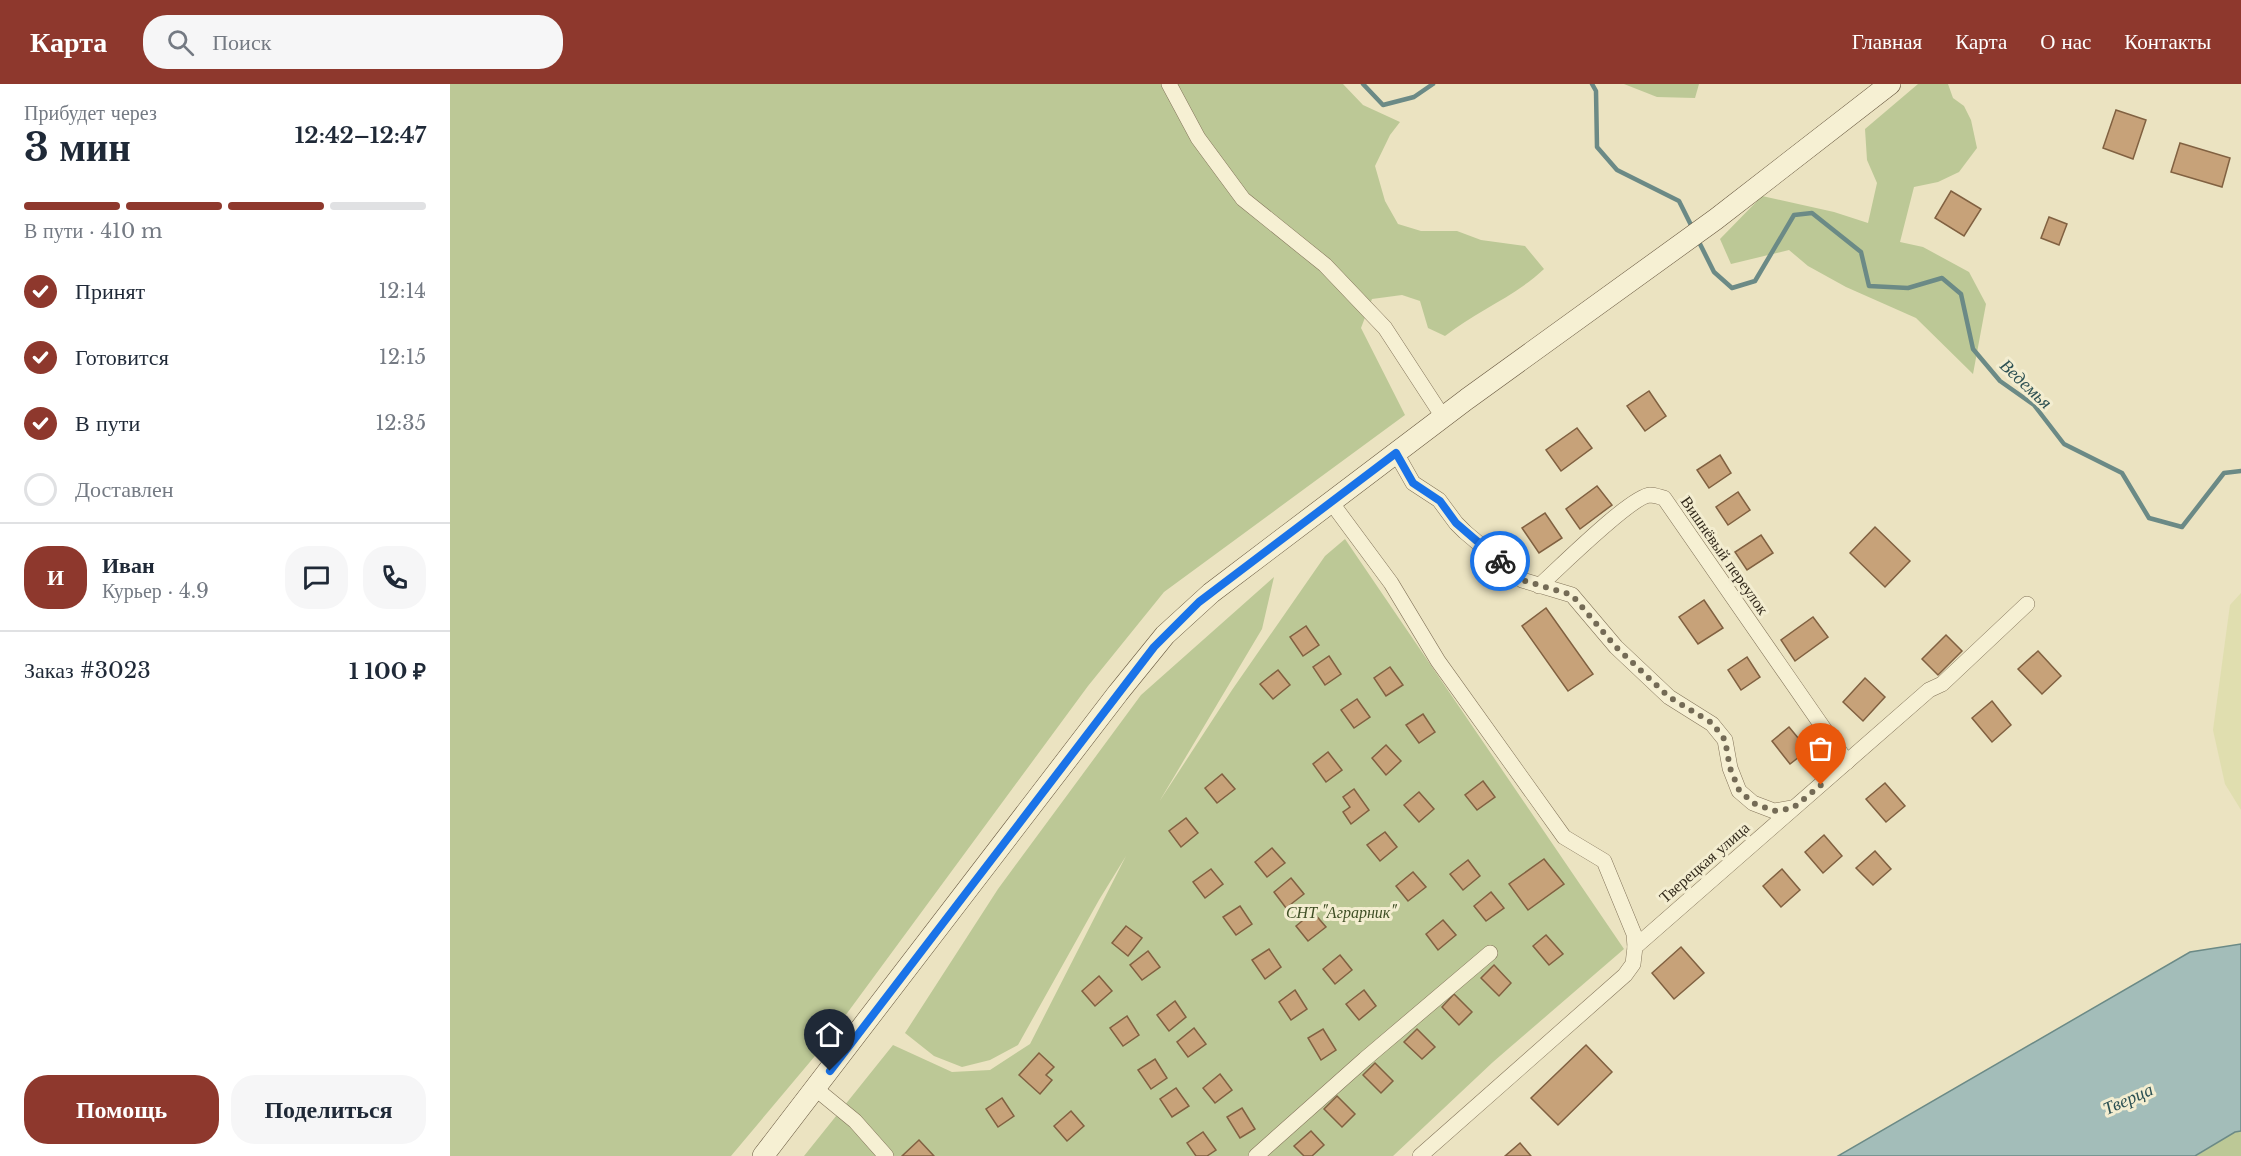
<!DOCTYPE html>
<html lang="ru">
<head>
<meta charset="utf-8">
<style>
  :root { --surface:#fff; --page:#f6f6f7; --text:#1f2937; --muted:#747a83; --line:#e0e1e3; --accent:#8e382d }
  body { margin:0; font-family:"Libre Baskerville",serif; background:var(--page); color:var(--text); height:100vh; display:flex; flex-direction:column; font-size:22px; white-space:nowrap }
  * { box-sizing:border-box; margin:0 }
  p { font-size:20px; color:var(--muted) }
  .icon { flex:none; width:33px; height:33px; fill:none; stroke:currentColor; stroke-width:2; stroke-linecap:round; stroke-linejoin:round }
  .map { position:relative; flex:1; overflow:hidden }
  .details { display:flex; flex-direction:column; background:var(--surface); width:450px }
  .details>* { flex:none }
  .pin { position:absolute; display:grid; place-items:center; width:51px; height:51px; color:#fff; margin:-62px -26px; border-radius:50% 50% 50% 0; rotate:-45deg; box-shadow:0 0 6px #0007 }
  .pin .icon { rotate:45deg }
  .courier { position:absolute; display:grid; place-items:center; width:60px; height:60px; margin:-30px; border:4px solid #1a73e8; border-radius:50%; background:#fff; color:#222; box-shadow:0 2px 8px #0007 }
  .overview em { font-style:normal; font-weight:800 }
  .overview div { display:flex; flex-direction:column-reverse }
  .overview { display:flex; align-items:center; justify-content:space-between; height:102px; padding:0 24px }
  h1 { font-size:39px; font-weight:800; line-height:45px }
  .bar { display:grid; grid-template-columns:repeat(4,1fr); gap:9px 6px; align-content:center; height:72px; padding:0 24px }
  .bar i { height:8px; border-radius:4px; background:var(--line) }
  .bar .on { background:var(--accent) }
  .bar p { grid-column:span 4 }
  .line { display:flex; align-items:center; gap:15px; padding:0 24px; border-top:2px solid var(--line) }
  .line div { flex:1 }
  .round { display:grid; place-items:center; flex:none; width:63px; height:63px; border-radius:24px; background:var(--page) }
  ol { padding:0 24px; list-style:none }
  li { display:flex; align-items:center; gap:18px; height:66px }
  li p { margin-inline-start:auto }
  li .icon { padding:6px; border-radius:50%; background:var(--accent); color:#fff; stroke-width:4 }
  li:last-child { color:var(--muted) }
  li i { width:33px; height:33px; border:3px solid var(--line); border-radius:50% }
  .action { display:flex; gap:12px; margin-top:auto; padding:12px 24px }
  .action a { flex:1; height:69px; border-radius:24px; background:var(--accent); color:#fff; font-size:24px; font-weight:800; line-height:69px; text-align:center }
  .action a+a { background:var(--page); color:var(--text) }
  header { display:flex; align-items:center; gap:36px; box-sizing:border-box; height:84px; padding:0 30px; background:var(--accent); color:#fff }
  header strong { font-size:28px }
  nav { display:flex; gap:33px; margin-inline-start:auto; font-size:21px }
  .search { width:420px; height:54px; background:var(--page); display:flex; align-items:center; gap:15px; box-sizing:border-box; padding:0 21px; border-radius:24px; color:var(--muted); font-size:22px }
  main { display:flex; flex:1; min-height:0 }
  .map>svg:first-child { display:block }
</style>
</head>
<body>
<header>
<strong>Карта</strong>
<div class="search"><svg class="icon" aria-label="search" viewBox="0 0 24 24"><circle cx="10" cy="10" r="6"/><path d="M15 15l6 6"/></svg>Поиск</div>
<nav><a>Главная</a><a>Карта</a><a>О нас</a><a>Контакты</a></nav>
</header>
<main>
<section class="details">
<div class="overview"><div><h1>3 мин</h1><p>Прибудет через</p></div><em>12:42–12:47</em></div>
<div class="bar"><i class="on"></i><i class="on"></i><i class="on"></i><i></i><p>В пути · 410 m</p></div>
<ol>
<li><svg class="icon" aria-label="check" viewBox="0 0 24 24"><path d="M5 12l5 5 9-10"/></svg>Принят<p>12:14</p></li>
<li><svg class="icon" aria-label="check" viewBox="0 0 24 24"><path d="M5 12l5 5 9-10"/></svg>Готовится<p>12:15</p></li>
<li><svg class="icon" aria-label="check" viewBox="0 0 24 24"><path d="M5 12l5 5 9-10"/></svg>В пути<p>12:35</p></li>
<li><i></i>Доставлен</li>
</ol>
<div class="line" style="height:108px"><b class="round" style="background:var(--accent);color:#fff">И</b><div><b>Иван</b><p>Курьер · 4.9</p></div><a class="round"><svg class="icon" aria-label="chat" viewBox="0 0 24 24"><path d="M4 5h16v11H9l-5 4z"/></svg></a><a class="round"><svg class="icon" aria-label="phone" viewBox="0 0 24 24"><path d="M5 4h4l2 5-3 2q2 4 5 5l2-3 5 2v4C11 20 4 13 5 4z"/></svg></a></div>
<div class="line" style="height:78px"><div>Заказ #3023</div><b>1 100 ₽</b></div>
<div class="action"><a>Помощь</a><a>Поделиться</a></div>
</section>
<div class="map">
<svg width="1791" height="1072" viewBox="0 0 1791 1072">
  <rect width="100%" height="100%" fill="#ebe3c1"/>
  <polygon fill="#e0deaf" points="1791,509 1791,726 1775,700 1763,646 1780,521"/>
  <g fill="#bcc896">
    <path d="M0,0H893L913,21L950,38L940,51L925,82L935,117L948,140L971,147H1007L1031,156L1075,162L1094,185C1066,212 1026,227 995,252L978,244L970,217L952,211L922,215L911,244L955,331L714,508L638,602L370,966L281,1072H0Z"/>
    <polygon points="1174,0 1249,0 1245,14 1207,13"/>
    <polygon points="1468,0 1498,0 1503,14 1514,22 1521,36 1527,64 1509,88 1488,98 1464,103 1450,158 1473,163 1519,188 1536,220 1523,290 1466,234 1396,203 1358,182 1339,166 1281,180 1270,155 1312,112 1384,128 1418,139 1427,99 1417,76 1415,45"/>
    <polygon points="895,455 1174,865 1043,978 943,1072 354,1072 443,961 502,988 540,986 580,960 676,772 649,816 568,961 540,976 512,983 484,972 455,949 548,805 691,611 824,493 812,545 709,718 782,606 875,472"/>
    <polygon points="1791,1047 1791,1072 1746,1072 1785,1048"/>
  </g>
  <polygon fill="#a3bdb9" stroke="#6b8a86" stroke-width="1.5" points="1791,860 1791,1047 1785,1048 1745,1072 1388,1072 1740,868"/>
  <g fill="none" stroke-linecap="round" stroke-linejoin="round">
    <g stroke="#6b8a86" stroke-width="4.5">
      <polyline points="913,0 933,21 964,13 983,0"/>
      <polyline points="1142,0 1146,7 1147,63 1167,86 1229,117 1243,145"/>
      <polyline points="1248,156 1264,188 1282,204 1305,197 1344,131 1362,129 1411,168 1419,202 1458,204 1492,194 1511,210 1523,265 1550,297 1584,321 1614,360 1672,389 1699,434 1732,443 1774,389 1791,387"/>
    </g>
  </g>
  <g fill="#c7a279" stroke="#816141" stroke-width="1.5">
    <polygon points="1666,26 1696,36 1683,75 1653,64"/>
    <polygon points="1730,59 1780,74 1772,103 1721,88"/>
    <polygon points="1501,107 1531,125 1514,152 1485,134"/>
    <polygon points="1599,133 1617,140 1609,161 1591,154"/>
    <polygon points="1199,307 1216,332 1195,347 1177,322"/>
    <polygon points="1127,344 1142,364 1111,387 1096,366"/>
    <polygon points="1270,371 1281,389 1259,404 1247,386"/>
    <polygon points="1147,402 1162,421 1130,445 1116,425"/>
    <polygon points="1288,408 1300,426 1278,441 1266,423"/>
    <polygon points="1095,429 1112,454 1089,469 1072,444"/>
    <polygon points="1425,443 1460,477 1435,503 1400,469"/>
    <polygon points="1311,451 1323,469 1297,486 1285,468"/>
    <polygon points="1254,516 1273,544 1248,560 1229,533"/>
    <polygon points="1096,524 1143,590 1118,607 1072,542"/>
    <polygon points="1363,533 1378,553 1345,577 1331,556"/>
    <polygon points="856,542 869,561 853,572 840,553"/>
    <polygon points="1496,551 1512,567 1488,591 1472,575"/>
    <polygon points="1588,567 1611,592 1592,610 1568,585"/>
    <polygon points="879,572 891,590 875,601 863,583"/>
    <polygon points="1297,573 1310,593 1291,606 1278,586"/>
    <polygon points="940,583 953,601 936,612 924,594"/>
    <polygon points="828,586 840,601 823,615 810,600"/>
    <polygon points="1415,594 1435,613 1413,637 1393,618"/>
    <polygon points="907,615 920,633 904,644 891,626"/>
    <polygon points="1542,617 1561,641 1542,658 1522,634"/>
    <polygon points="973,630 985,648 969,659 956,641"/>
    <polygon points="1339,643 1358,666 1340,680 1322,657"/>
    <polygon points="936,661 951,677 936,691 922,674"/>
    <polygon points="878,668 892,686 876,698 863,680"/>
    <polygon points="772,690 785,705 767,719 755,704"/>
    <polygon points="1033,697 1045,713 1027,726 1015,711"/>
    <polygon points="1435,699 1455,722 1436,738 1416,715"/>
    <polygon points="904,705 919,726 901,740 893,728 900,723 893,713"/>
    <polygon points="969,708 984,725 969,738 954,721"/>
    <polygon points="736,734 748,749 731,763 719,747"/>
    <polygon points="935,748 947,763 930,777 917,761"/>
    <polygon points="1374,751 1392,772 1373,789 1355,768"/>
    <polygon points="822,764 835,779 817,793 805,778"/>
    <polygon points="1425,767 1441,785 1423,801 1406,784"/>
    <polygon points="1094,775 1114,800 1078,826 1059,800"/>
    <polygon points="1018,776 1030,792 1013,806 1000,790"/>
    <polygon points="761,785 773,800 755,814 743,798"/>
    <polygon points="1332,785 1350,806 1331,823 1313,802"/>
    <polygon points="963,788 976,803 958,817 946,802"/>
    <polygon points="841,794 854,810 836,824 824,808"/>
    <polygon points="1041,808 1054,824 1036,837 1024,822"/>
    <polygon points="790,822 802,840 786,851 773,833"/>
    <polygon points="863,828 876,843 858,857 846,842"/>
    <polygon points="993,836 1006,851 988,866 976,850"/>
    <polygon points="676,842 692,854 678,872 662,859"/>
    <polygon points="1096,851 1113,870 1099,881 1083,862"/>
    <polygon points="1231,863 1254,889 1224,915 1202,889"/>
    <polygon points="819,865 831,883 815,895 802,876"/>
    <polygon points="698,867 710,883 692,896 680,881"/>
    <polygon points="890,871 902,886 885,900 873,885"/>
    <polygon points="1044,881 1061,899 1049,912 1031,894"/>
    <polygon points="649,892 662,907 645,922 632,907"/>
    <polygon points="845,906 857,925 841,936 829,918"/>
    <polygon points="914,906 926,922 909,936 896,920"/>
    <polygon points="1004,910 1022,928 1009,941 992,923"/>
    <polygon points="725,917 736,933 719,947 707,931"/>
    <polygon points="677,932 689,951 673,962 660,944"/>
    <polygon points="744,944 756,960 738,973 727,958"/>
    <polygon points="873,945 886,966 871,976 858,954"/>
    <polygon points="967,945 985,963 972,975 954,958"/>
    <polygon points="1136,961 1162,988 1108,1041 1081,1014"/>
    <polygon points="589,969 604,983 596,991 602,996 590,1010 569,991"/>
    <polygon points="705,975 717,994 701,1005 688,986"/>
    <polygon points="925,979 943,997 931,1009 913,991"/>
    <polygon points="770,990 782,1006 765,1019 753,1004"/>
    <polygon points="726,1004 739,1022 722,1033 710,1015"/>
    <polygon points="887,1012 905,1030 892,1043 874,1025"/>
    <polygon points="552,1014 564,1032 548,1043 536,1025"/>
    <polygon points="792,1024 805,1045 790,1054 777,1033"/>
    <polygon points="621,1027 634,1042 617,1057 604,1042"/>
    <polygon points="861,1047 874,1061 862,1072 854,1072 844,1062"/>
    <polygon points="753,1048 766,1066 757,1072 746,1072 737,1059"/>
    <polygon points="469,1056 484,1072 452,1072"/>
    <polygon points="1070,1059 1081,1072 1055,1072"/>
  </g>
  <g fill="none" stroke-linecap="round" stroke-linejoin="round">
    <g stroke="#83745a" stroke-width="16">
      <g id="street">
        <polyline points="719,0 748,54 793,115 875,181 935,244 993,333"/>
        <polyline points="946,369 963,399 989,416 1006,439 1015,448 1072,496 1122,511 1166,563 1219,613 1262,640 1275,656 1280,684 1289,707 1303,719 1324,727 1342,724"/>
        <polyline points="881,418 941,499 988,577 1114,753 1154,777 1184,850 1185,863"/>
        <path d="M1089,502C1107,486 1181,412 1200,411C1204,411 1210,413 1214,414L1397,678"/>
        <polyline points="366,1005 405,1037 436,1072"/>
        <polyline points="806,1072 915,975 1040,869"/>
        <polyline points="970,1072 1175,891 1183,880 1185,863 1479,606 1492,600 1577,520"/>
      </g>
    </g>
    <g stroke="#65553d" stroke-width="22">
      <polyline id="secondary" points="313,1072 668,609 715,551 761,509 1017,315 1266,135 1440,0"/>
    </g>
    <use href="#street" stroke="#f6f0d3" stroke-width="15"/>
    <use href="#secondary" stroke="#f6f0d3" stroke-width="21"/>
  </g>
  <g fill="none" stroke-linecap="round" stroke-linejoin="round">
    <polyline stroke="#746b56" stroke-width="6" stroke-dasharray="0 10.8" points="1050,477 1072,496 1122,511 1166,563 1219,613 1262,639 1275,656 1280,684 1289,706 1303,719 1324,727 1343,724 1371,701"/>
    <polyline stroke="#1a73e8" stroke-width="8" points="380,987 704,563 749,518 946,369 963,399 990,417 1006,439 1050,477"/>
  </g>
  <g text-anchor="middle" dominant-baseline="central" stroke-width="6" stroke-linejoin="round" paint-order="stroke">
    <g font-size="16" fill="#342b1d" stroke="#f3edd0">
      <text transform="translate(1275 471) rotate(55)">Вишнёвый переулок</text>
      <text transform="translate(1254 778) rotate(-41)">Тверецкая улица</text>
    </g>
    <g font-size="16" font-style="italic" fill="#3f4f25" stroke="#f3edd0">
      <text x="891" y="828">СНТ "Аграрник"</text>
    </g>
    <g font-size="18" font-style="italic" fill="#2d5153" stroke="#f3edd0">
      <text transform="translate(1576 300) rotate(43)">Ведемья</text>
      <text transform="translate(1678 1015) rotate(-24)">Тверца</text>
    </g>
  </g>
</svg>
<div class="pin" style="left:1371px;top:701px;background:#ea580c"><svg class="icon" aria-label="bag" viewBox="0 0 24 24"><path d="M5 8h14l-1 12H6zM9 8a3 3 0 0 1 6 0"/></svg></div>
<div class="pin" style="left:380px;top:987px;background:#1f2937"><svg class="icon" aria-label="home" viewBox="0 0 24 24"><path d="M3 11l9-7 9 7M6 9v11h12V9"/></svg></div>
<div class="courier" style="left:1050px;top:477px"><svg class="icon" aria-label="bike" viewBox="0 0 24 24"><circle cx="6" cy="16" r="4"/><circle cx="18" cy="16" r="4"/><path d="M6 16l4-8h5l3 8M10 8l3 8H6M13 5h3"/></svg></div>
</div>
</main>
</body>
</html>
